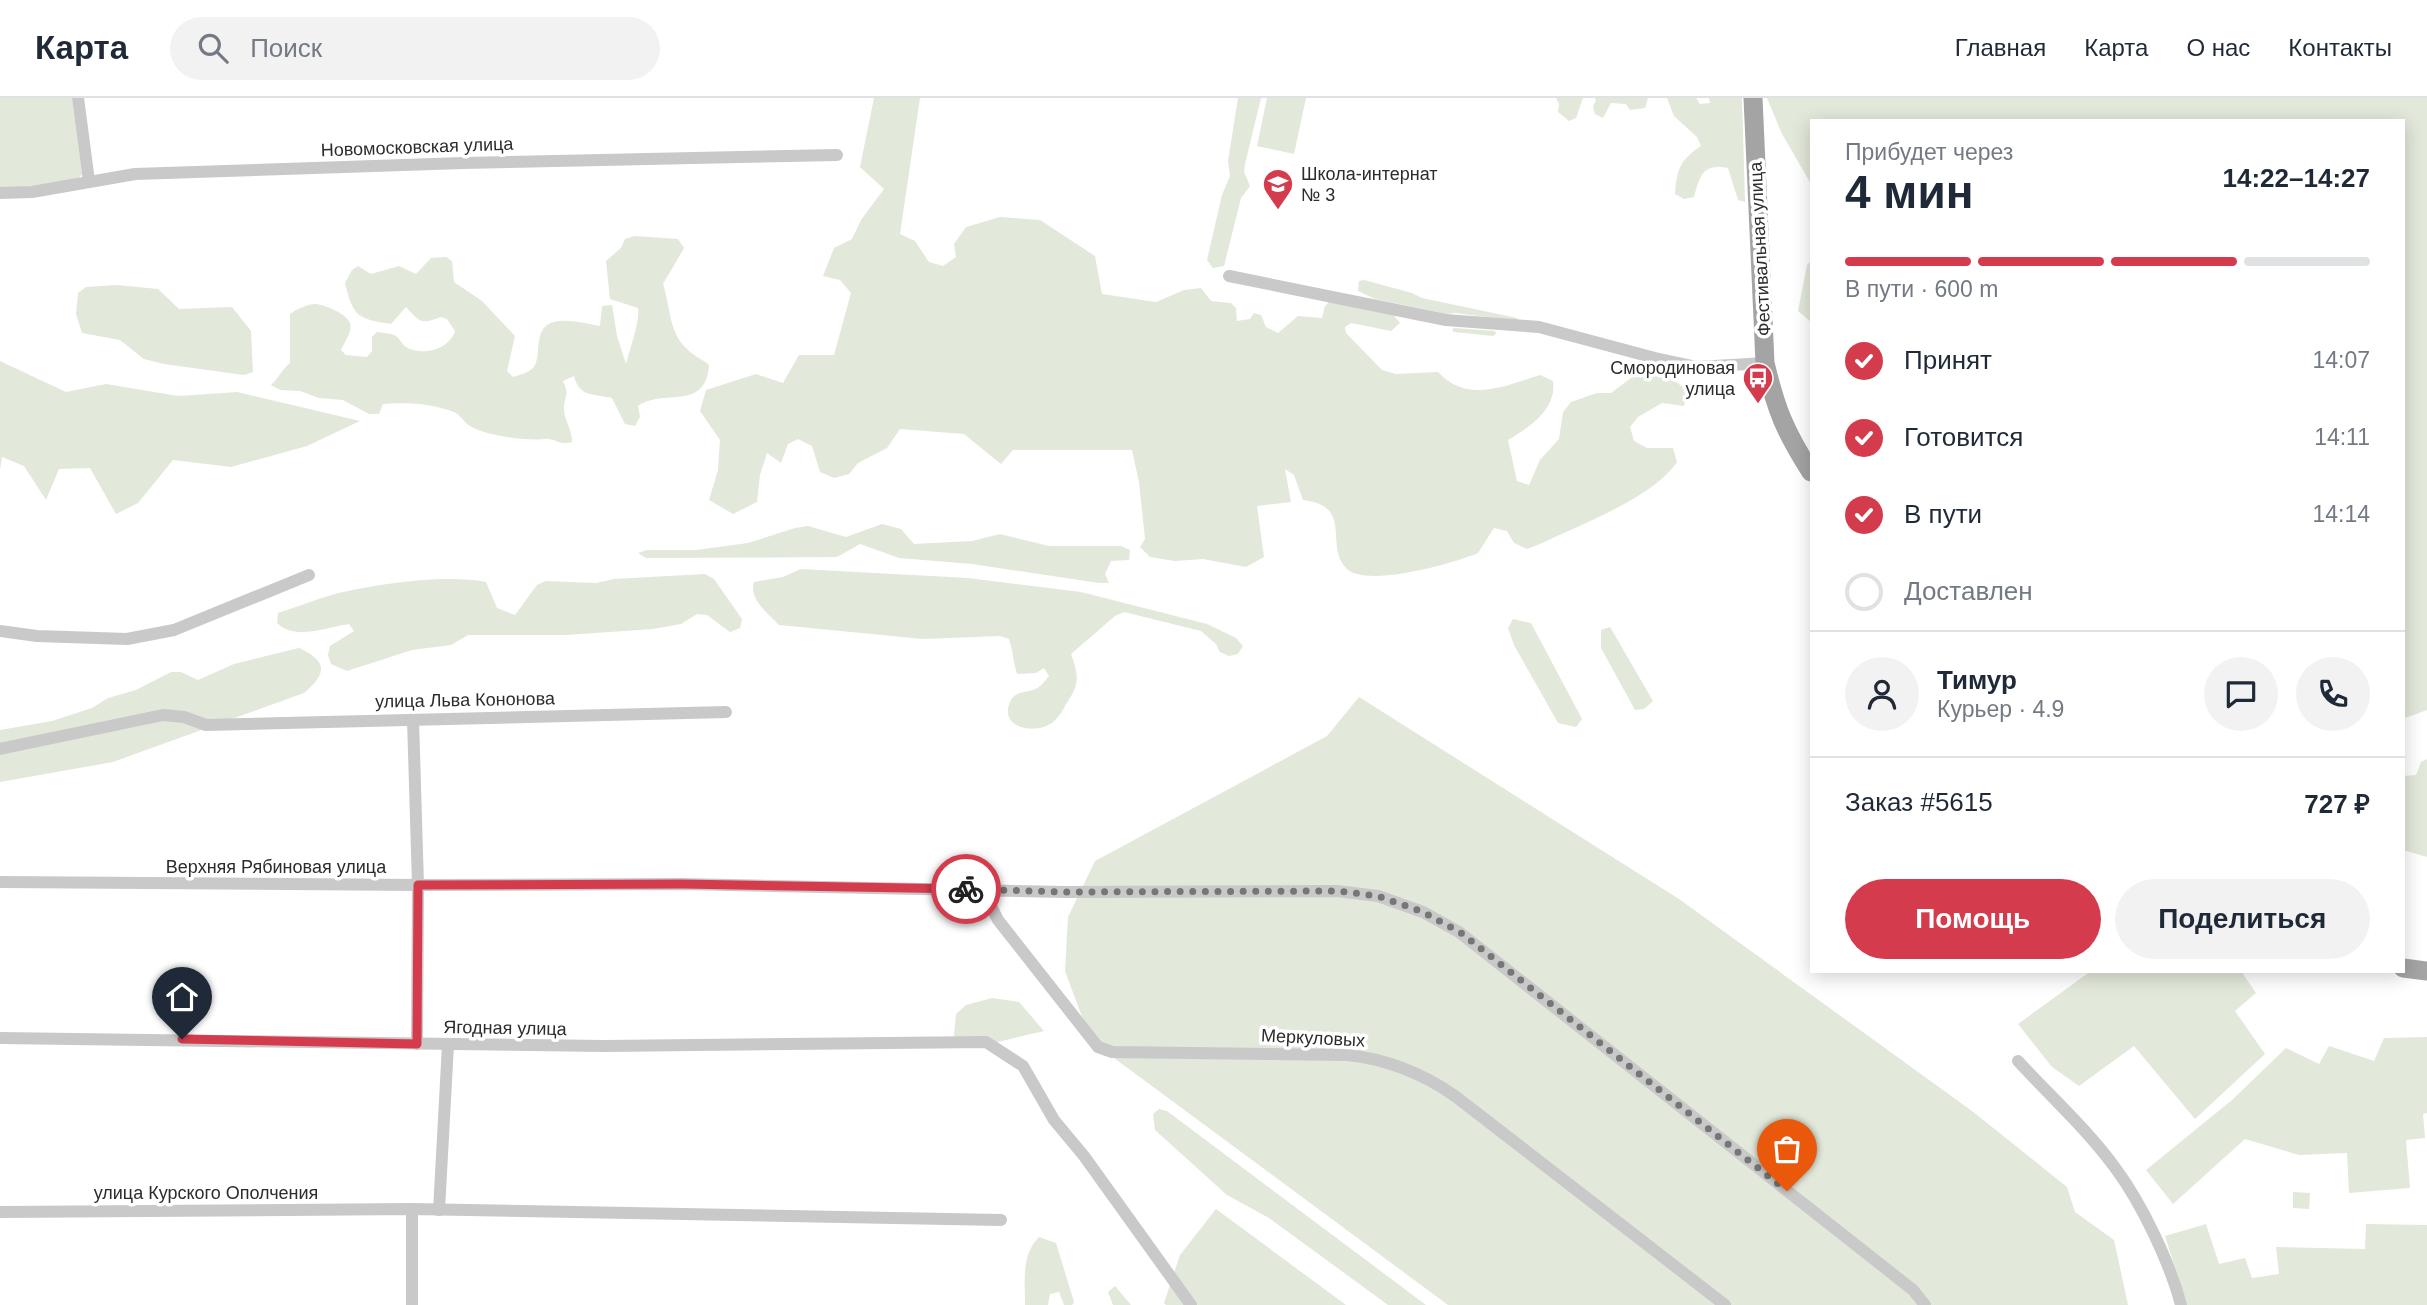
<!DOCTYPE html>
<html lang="ru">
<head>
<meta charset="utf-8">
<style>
  :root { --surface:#fff; --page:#f2f2f3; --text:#1f2937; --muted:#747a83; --line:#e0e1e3; --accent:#d43c4d }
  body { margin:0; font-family:Helvetica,sans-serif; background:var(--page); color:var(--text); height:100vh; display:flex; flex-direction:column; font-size:26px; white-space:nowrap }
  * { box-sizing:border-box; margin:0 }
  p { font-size:23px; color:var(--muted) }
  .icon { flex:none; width:38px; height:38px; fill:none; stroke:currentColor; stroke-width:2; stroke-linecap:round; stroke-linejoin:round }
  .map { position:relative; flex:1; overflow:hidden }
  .details { position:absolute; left:1810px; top:21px; width:595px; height:854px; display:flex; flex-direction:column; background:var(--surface); border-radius:0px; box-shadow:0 4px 18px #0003 }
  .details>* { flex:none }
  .pin { position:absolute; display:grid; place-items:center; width:60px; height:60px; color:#fff; margin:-72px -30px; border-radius:50% 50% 50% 0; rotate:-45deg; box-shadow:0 0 7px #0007 }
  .pin .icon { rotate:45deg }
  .courier { position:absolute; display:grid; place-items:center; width:70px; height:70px; margin:-35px; border:5px solid #d43c4d; border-radius:50%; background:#fff; color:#222; box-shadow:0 2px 9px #0007 }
  .headline em { font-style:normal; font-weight:700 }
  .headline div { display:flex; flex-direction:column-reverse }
  .headline { display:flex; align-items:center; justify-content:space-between; height:119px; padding:0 35px }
  h1 { font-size:46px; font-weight:700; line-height:52px }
  .bar { display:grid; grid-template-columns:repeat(4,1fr); gap:10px 7px; align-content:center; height:84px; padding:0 35px }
  .bar i { height:9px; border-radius:5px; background:var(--line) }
  .bar .on { background:var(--accent) }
  .bar p { grid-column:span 4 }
  .line { display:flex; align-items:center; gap:18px; padding:0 35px; border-top:2px solid var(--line) }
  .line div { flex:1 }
  .round { display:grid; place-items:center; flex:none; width:74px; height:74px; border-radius:37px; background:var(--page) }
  ol { padding:0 35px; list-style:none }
  li { display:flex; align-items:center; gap:21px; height:77px }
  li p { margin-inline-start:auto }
  li .icon { padding:7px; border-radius:50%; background:var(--accent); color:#fff; stroke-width:4 }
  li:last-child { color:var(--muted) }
  li i { width:38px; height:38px; border:4px solid var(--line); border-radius:50% }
  .cta { display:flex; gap:14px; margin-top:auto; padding:14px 35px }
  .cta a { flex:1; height:80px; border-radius:42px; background:var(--accent); color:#fff; font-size:28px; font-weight:700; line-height:80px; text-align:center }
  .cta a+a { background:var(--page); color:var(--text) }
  header { display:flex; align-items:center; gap:42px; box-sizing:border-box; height:98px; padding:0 35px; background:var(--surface); border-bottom:2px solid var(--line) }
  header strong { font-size:33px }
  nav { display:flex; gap:38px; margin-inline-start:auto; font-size:24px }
  .search { width:490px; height:63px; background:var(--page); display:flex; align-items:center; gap:18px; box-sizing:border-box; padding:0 24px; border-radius:38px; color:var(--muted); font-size:26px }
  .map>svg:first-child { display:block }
</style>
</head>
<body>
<header>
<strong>Карта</strong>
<div class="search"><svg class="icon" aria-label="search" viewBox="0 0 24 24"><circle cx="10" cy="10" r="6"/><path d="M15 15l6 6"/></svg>Поиск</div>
<nav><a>Главная</a><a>Карта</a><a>О нас</a><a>Контакты</a></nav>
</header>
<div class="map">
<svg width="2427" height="1207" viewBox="0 0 2427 1207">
  <rect width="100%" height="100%" fill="#fff"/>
  <g fill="#e2e8da">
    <polygon points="0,0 72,0 82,76 77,83 0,93"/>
    <path d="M874,0H920L900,136L915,143L929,164L943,168L956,159L954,146L966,129L1000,119L1040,122L1095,158L1102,196L1156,204L1184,192L1201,190L1211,203L1231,205L1236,210L1237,223L1250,221L1254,215L1261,217L1266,229L1278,235L1298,218L1322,220L1325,208L1330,203L1392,215L1400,225L1391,233L1351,225L1345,229L1346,235L1382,272L1396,276L1438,274C1468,306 1505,288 1540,277L1553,283C1557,311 1530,329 1508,342L1517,383L1529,387L1540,362L1559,341L1563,314L1571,304L1597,295H1611L1639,274C1659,277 1674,278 1687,294L1684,308L1662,305L1638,319L1630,329L1634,343L1647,350H1673L1677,364C1653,400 1579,427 1540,446L1527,451L1514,445L1507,433L1494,430L1478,455C1455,465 1367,490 1347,471C1323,448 1355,408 1303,402L1294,377L1285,371L1291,404L1257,408L1264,459L1246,469L1203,461L1175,463L1150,459L1140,449L1145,441L1139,384L1132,352H1013L1001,366L964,336L900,331L887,350L858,365L849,376L834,380L820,374L812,348L798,341L788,346L781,365L767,355L760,377L757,404L733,416L709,402L718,372L720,342L700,313L706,292L756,276L783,285L799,257H834L851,195L840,182L823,178L834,150L852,141L861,122L884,91L860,69Z"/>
    <polygon points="1238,0 1261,0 1245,66 1244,74 1250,88 1241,100 1224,168 1213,170 1207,162 1222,97 1230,78 1228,63"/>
    <polygon points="1267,0 1306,0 1294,56 1257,48"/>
    <polygon points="1556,0 1583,0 1576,20 1569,23 1558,14 1559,6"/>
    <polygon points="1595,0 1648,0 1645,10 1630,12 1626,6 1611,5 1603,20 1595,16 1593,9 1596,2"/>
    <path d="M1667,0H1696L1700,6L1710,5L1709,0H1742L1745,104L1738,102L1728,70C1702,65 1700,78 1694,99L1684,101L1675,96C1677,71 1680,62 1701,48L1697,39L1674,18Z"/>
    <polygon points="1767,0 2427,0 2427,612 2405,620 2403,625 2403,23 1811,23 1811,86 1782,36"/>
    <path d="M634,138L678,141L684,150L663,186C670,206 669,235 686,250C692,257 702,261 709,267C706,314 663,290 638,308L640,319L635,328L625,326L612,300C594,296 579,299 574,278L563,283C570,297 564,298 564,311C564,322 572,331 572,344C559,348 556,340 546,341C526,343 487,338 470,328C464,325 461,317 454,314C430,305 408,304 383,306L379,316H369L343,302L319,300L300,293L280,292L271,287C279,280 282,271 290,265V216C297,211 307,206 316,206C325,207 347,216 350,225C353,233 344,245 341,252L346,257L367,259L372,253V239L377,234C382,235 389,235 394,237C399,239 402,246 406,249C422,259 450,251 455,233L447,221L441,219C420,227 420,224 406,209L391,226C358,221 353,219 345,185L352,172L358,168L371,176L399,168L416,176L431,160L446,159L452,163L454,184L482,203L515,238L507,273L513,279C519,277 528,275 533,270C544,259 529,224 561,223C573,222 588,226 600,228L602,208L612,207L617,238L626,266C630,250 640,224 638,210L610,201L606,163L621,150L625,141Z"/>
    <polygon points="1811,163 1811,224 1798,213 1807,167"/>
    <polygon points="1364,182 1412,195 1422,200 1517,220 1519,223 1455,215 1447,216 1375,201 1358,193 1359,183"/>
    <polygon points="117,187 158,191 179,211 232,209 251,233 253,274 244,277 164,266 144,261 120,242 82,235 76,216 78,195 86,189"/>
    <polygon points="1454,230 1495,233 1496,236 1493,238 1454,234 1452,232"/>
    <polygon points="0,263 66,294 106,286 178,298 237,294 360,323 307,348 231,369 173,362 138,405 116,416 90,370 59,371 46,402 24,368 2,359 0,372"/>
    <polygon points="882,426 901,431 914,446 972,443 1000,436 1049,448 1121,448 1130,452 1129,462 1111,463 1105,476 1109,485 1099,485 972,466 899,460 860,446 837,459 646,460 638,455 647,452 696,452 748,445 795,430 808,428 846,439"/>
    <path d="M801,471L968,480L1081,494L1207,526L1236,540L1243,548L1238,556L1229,558L1220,554L1216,546L1201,533L1124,514L1115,518L1071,556C1079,578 1080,586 1066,606C1063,612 1059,619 1053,624C1038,637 998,631 1010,604C1015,593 1024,595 1033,592C1040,590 1045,583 1049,578L1044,570L1036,575L1017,576C1013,564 1013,552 1009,541L1000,538L923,541L779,527C767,514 749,502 754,484L783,479Z"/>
    <path d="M705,476L714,481L742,521L740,530L730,534L707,517L697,516L681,526L653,531L566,537H468L451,547L412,552L347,573L331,566L328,557L330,548L354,533L349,526C327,529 295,543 277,525L278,515C297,509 316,501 335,496C376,486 445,476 486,484L497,510L515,517L537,487L546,483L596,485L614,481Z"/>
    <polygon points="1513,521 1531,525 1582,621 1576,629 1558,625 1514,547 1508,530"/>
    <polygon points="1610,529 1653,603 1644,611 1635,612 1601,550 1601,532"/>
    <path d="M299,550C327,563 328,575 304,595L113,664L0,684V632L52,623L92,610L108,600L136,592L171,574H181L198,582L234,566Z"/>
    <polygon points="1359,599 1679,801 1972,1013 2067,1089 2075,1114 2114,1142 2128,1207 1448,1207 1091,943 1065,873 1068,819 1095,763 1327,638"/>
    <polygon points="2427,661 2427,759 2403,752 2403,678 2416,677 2421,664"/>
    <polygon points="2091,873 2241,873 2256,895 2235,913 2265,956 2195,1021 2134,948 2079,988 2052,969 2018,926"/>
    <polygon points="992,900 1019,904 1044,933 989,946 962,947 954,938 956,916 966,907"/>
    <polygon points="2427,939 2427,1015 2423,1016 2425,1040 2406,1042 2410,1090 2349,1095 2347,1055 2299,1057 2245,1041 2173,1106 2146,1072 2232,1002 2286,950 2319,966 2329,948 2374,963 2384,940"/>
    <polygon points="1159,1011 1167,1013 1426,1207 1388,1207 1269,1120 1227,1097 1155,1032 1153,1016"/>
    <polygon points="2293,1094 2310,1095 2309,1111 2293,1110"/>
    <polygon points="1216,1111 1346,1207 1166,1207 1164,1205 1180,1157"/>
    <polygon points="2206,1126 2219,1166 2245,1160 2252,1180 2279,1176 2276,1149 2365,1151 2366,1126 2427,1127 2427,1207 2187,1207 2165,1138"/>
    <path d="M1039,1139L1056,1145L1074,1204L1072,1207H1064L1059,1194L1050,1196L1048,1207H1025C1025,1183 1021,1157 1039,1139Z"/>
    <polygon points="1115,1188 1131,1207 1113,1207 1108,1194"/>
  </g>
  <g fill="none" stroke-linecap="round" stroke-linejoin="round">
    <g stroke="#c9c9c9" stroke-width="12">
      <polyline points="78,0 89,83"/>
      <polyline points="0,95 32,94 135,76 463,65 837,57"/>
      <polyline points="1229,178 1446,222 1539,229 1655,260 1697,269 1765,265"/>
      <polyline points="0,533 37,538 127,541 174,532 309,477"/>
      <polyline points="413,621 418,787 417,946"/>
      <polyline points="0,651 163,617 184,619 206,627 726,614"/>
      <polyline points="0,784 418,787 683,786 1065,794 1337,793 1378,798 1423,814 1459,834 1913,1192 1925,1207"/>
      <path d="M987,791L991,808L998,822L1098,949L1112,954L1347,957C1387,961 1422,975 1455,998L1725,1207"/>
      <polyline points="0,940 605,948 986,944 1023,968 1054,1022 1084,1058 1191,1207"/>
      <path d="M2018,963C2051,999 2087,1031 2116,1071C2142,1106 2170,1165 2181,1207"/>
      <polyline points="439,1112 448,947"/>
      <polyline points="0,1114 412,1111 1001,1122"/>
      <polyline points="412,1207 412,1111"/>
    </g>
    <g stroke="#a4a4a4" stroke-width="19">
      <path d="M1753,0L1765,265C1776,311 1785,334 1811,374"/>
      <polyline points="2403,870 2427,873"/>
    </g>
  </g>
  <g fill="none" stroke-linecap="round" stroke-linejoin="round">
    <polyline stroke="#767676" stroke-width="7" stroke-dasharray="0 12.6" points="966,791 1065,794 1337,793 1378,798 1423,814 1460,834 1787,1093"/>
    <polyline stroke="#d43c4d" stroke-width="9" points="182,941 417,946 418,787 683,786 966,791"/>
  </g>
  <defs>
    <g id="school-pin" transform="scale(1.575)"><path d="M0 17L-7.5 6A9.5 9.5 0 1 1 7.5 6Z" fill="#d43c4d" stroke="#fff"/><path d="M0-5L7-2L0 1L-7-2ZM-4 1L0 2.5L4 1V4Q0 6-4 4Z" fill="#fff"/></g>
    <g id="bus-pin" transform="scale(1.575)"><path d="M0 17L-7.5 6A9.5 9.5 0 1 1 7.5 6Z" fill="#d43c4d" stroke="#fff"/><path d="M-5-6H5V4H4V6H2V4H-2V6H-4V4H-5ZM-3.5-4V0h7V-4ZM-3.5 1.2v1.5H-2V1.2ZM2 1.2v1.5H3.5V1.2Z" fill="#fff"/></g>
  </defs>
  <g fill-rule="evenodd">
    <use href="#school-pin" x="1278" y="86"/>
    <use href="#bus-pin" x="1758" y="280"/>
  </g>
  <g text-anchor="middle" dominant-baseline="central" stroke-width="7" stroke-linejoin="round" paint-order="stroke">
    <g font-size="18" fill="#2c2c2c" stroke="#fff">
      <text transform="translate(417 49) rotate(-2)">Новомосковская улица</text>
      <text transform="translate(1760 151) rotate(-93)">Фестивальная улица</text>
      <text transform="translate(465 602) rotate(-1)">улица Льва Кононова</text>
      <text x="276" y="769">Верхняя Рябиновая улица</text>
      <text transform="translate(505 930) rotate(1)">Ягодная улица</text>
      <text transform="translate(1313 940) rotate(3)">Меркуловых</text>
      <text x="206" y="1095">улица Курского Ополчения</text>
    </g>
    <g font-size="18" fill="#2c2c2c" stroke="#fff" text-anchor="start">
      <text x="1301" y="76">Школа-интернат<tspan x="1301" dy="21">№ 3</tspan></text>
      <text x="1735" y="270" text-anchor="end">Смородиновая<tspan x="1735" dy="21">улица</tspan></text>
    </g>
  </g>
</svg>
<div class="pin" style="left:1787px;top:1093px;background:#ea580c"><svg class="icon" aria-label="bag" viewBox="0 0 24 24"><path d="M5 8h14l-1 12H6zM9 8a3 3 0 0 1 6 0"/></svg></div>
<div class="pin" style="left:182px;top:941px;background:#1f2937"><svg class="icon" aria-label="home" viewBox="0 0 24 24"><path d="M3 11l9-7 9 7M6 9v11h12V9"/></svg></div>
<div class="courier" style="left:966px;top:791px"><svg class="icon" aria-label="bike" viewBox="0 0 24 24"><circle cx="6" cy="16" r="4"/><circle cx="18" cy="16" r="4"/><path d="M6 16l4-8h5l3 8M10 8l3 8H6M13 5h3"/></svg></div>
<section class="details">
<div class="headline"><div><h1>4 мин</h1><p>Прибудет через</p></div><em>14:22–14:27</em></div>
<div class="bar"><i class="on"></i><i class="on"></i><i class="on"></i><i></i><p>В пути · 600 m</p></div>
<ol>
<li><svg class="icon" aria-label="check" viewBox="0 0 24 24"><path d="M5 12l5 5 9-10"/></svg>Принят<p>14:07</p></li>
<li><svg class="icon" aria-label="check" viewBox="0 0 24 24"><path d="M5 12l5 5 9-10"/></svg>Готовится<p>14:11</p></li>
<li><svg class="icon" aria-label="check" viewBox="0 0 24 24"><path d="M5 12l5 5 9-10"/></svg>В пути<p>14:14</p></li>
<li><i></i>Доставлен</li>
</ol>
<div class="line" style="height:126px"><a class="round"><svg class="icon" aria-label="person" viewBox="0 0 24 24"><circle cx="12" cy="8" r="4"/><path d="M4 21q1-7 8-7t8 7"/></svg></a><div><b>Тимур</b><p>Курьер · 4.9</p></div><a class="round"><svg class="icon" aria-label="chat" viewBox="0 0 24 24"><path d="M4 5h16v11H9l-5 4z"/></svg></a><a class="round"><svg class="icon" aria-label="phone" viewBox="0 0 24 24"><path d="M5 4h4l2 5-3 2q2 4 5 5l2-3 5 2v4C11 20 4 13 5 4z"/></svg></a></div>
<div class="line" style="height:91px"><div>Заказ #5615</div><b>727 ₽</b></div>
<div class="cta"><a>Помощь</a><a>Поделиться</a></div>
</section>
</div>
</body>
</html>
